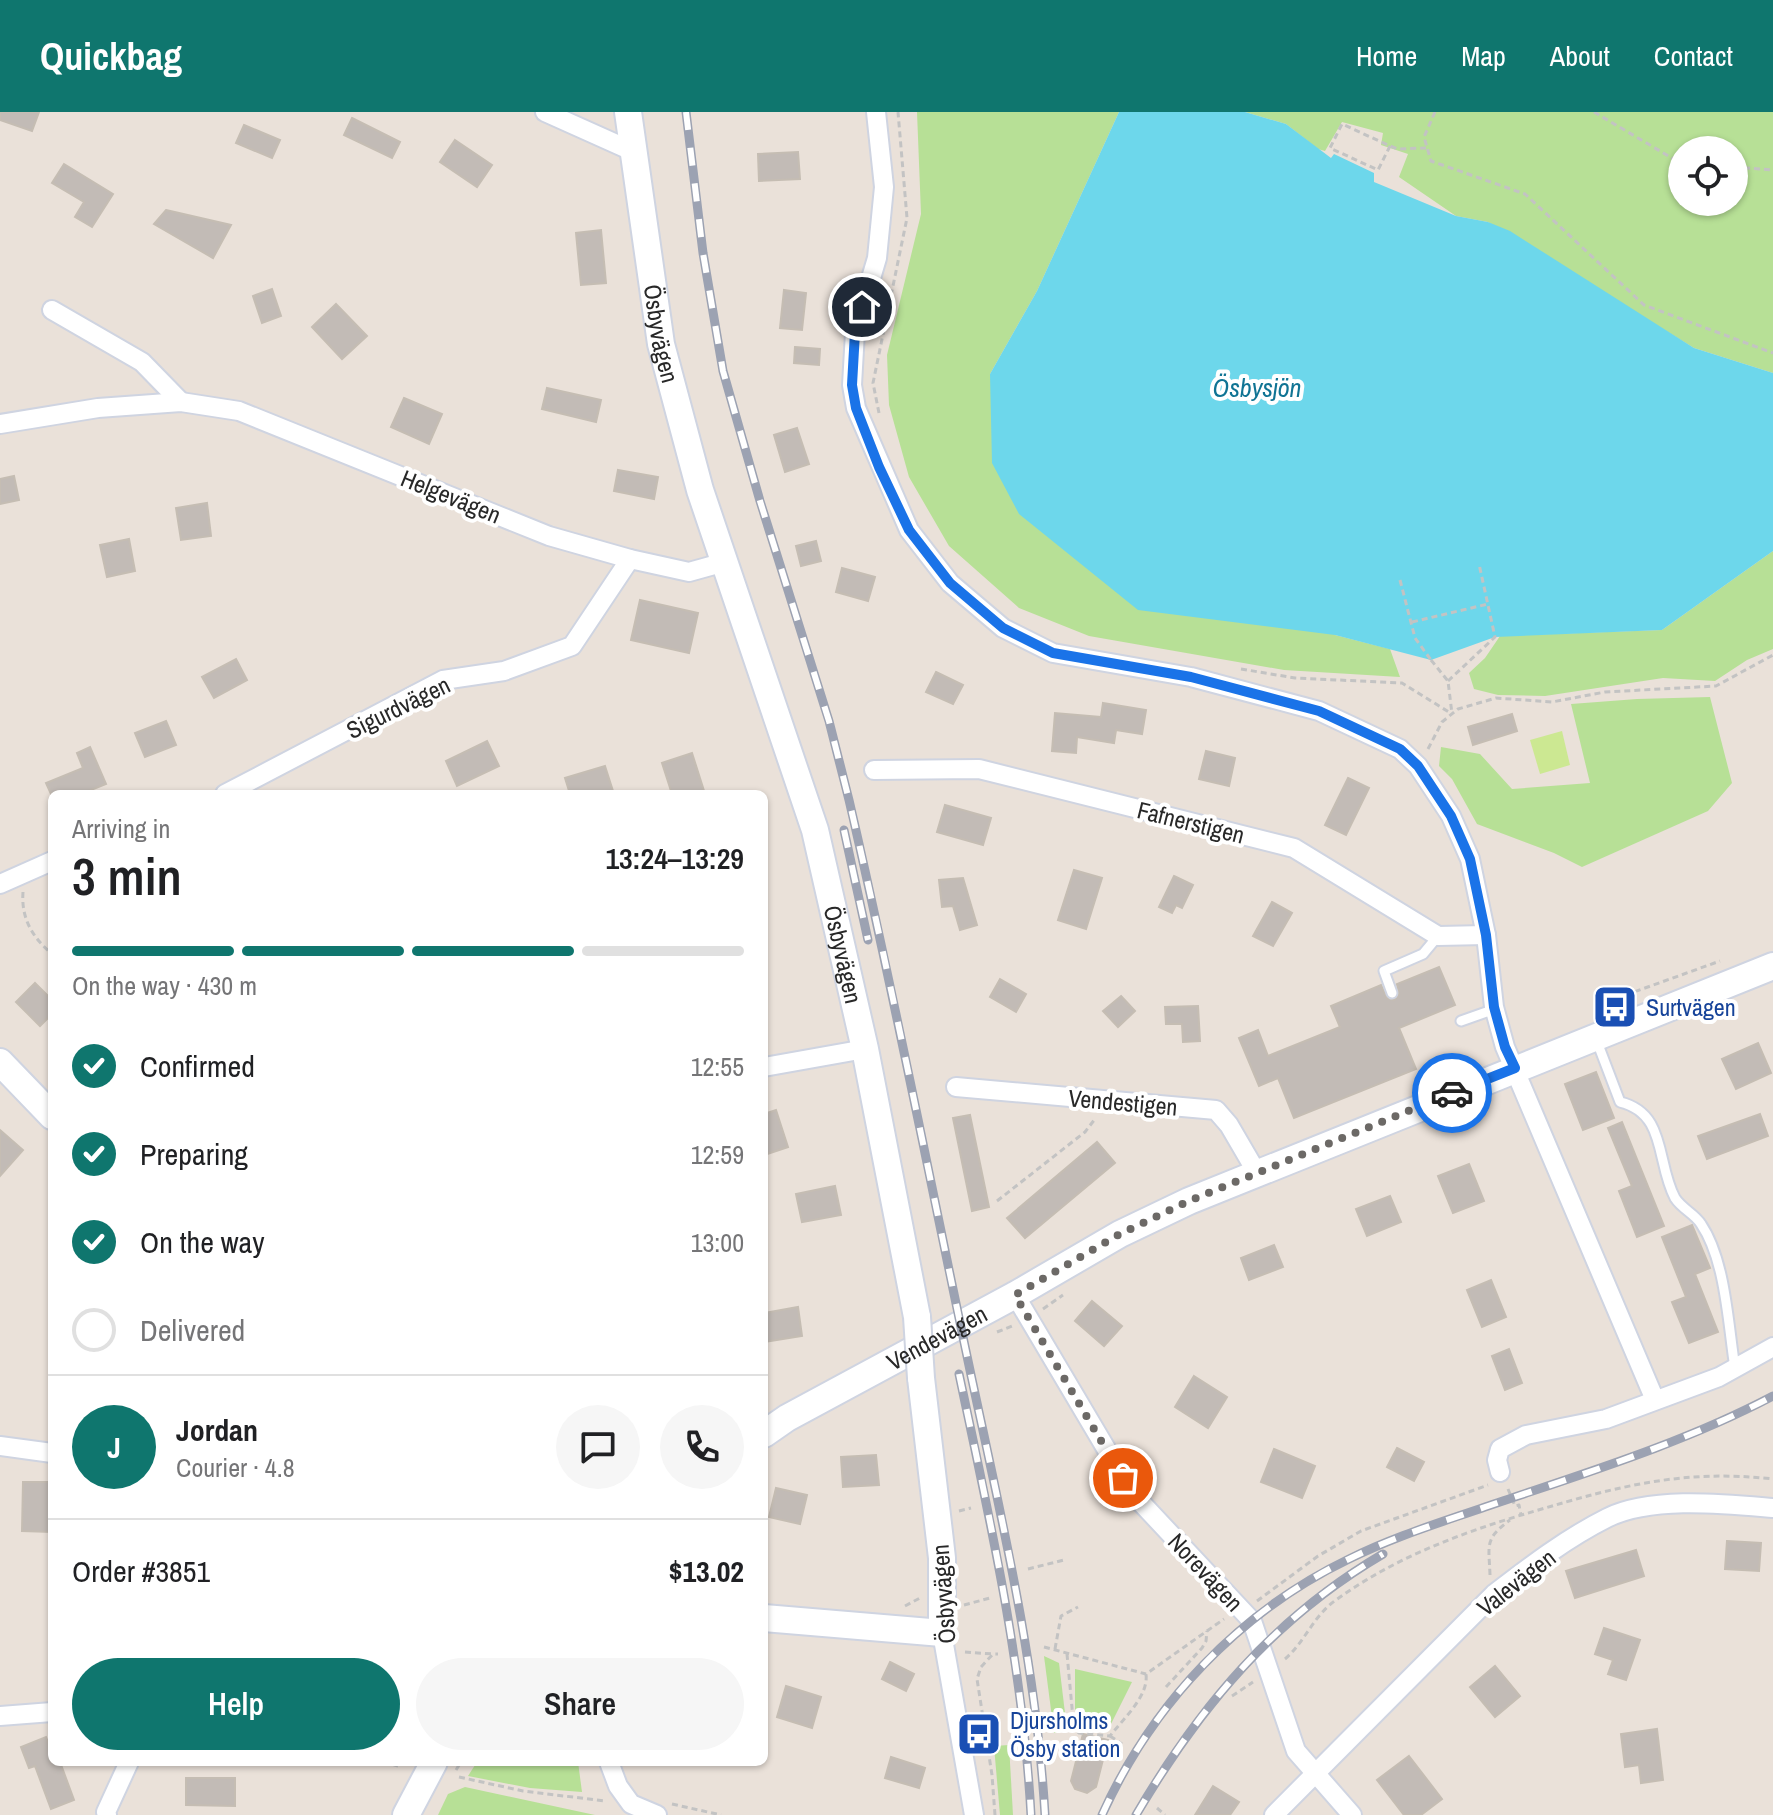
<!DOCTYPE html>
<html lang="en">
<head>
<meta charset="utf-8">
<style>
  :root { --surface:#fff; --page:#f6f6f6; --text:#202124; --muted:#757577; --line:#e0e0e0; --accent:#0f766e }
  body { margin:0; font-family:"Archivo Narrow",sans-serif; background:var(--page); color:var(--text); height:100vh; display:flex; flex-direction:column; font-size:30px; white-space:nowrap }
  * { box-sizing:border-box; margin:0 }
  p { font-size:26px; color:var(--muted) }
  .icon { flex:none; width:44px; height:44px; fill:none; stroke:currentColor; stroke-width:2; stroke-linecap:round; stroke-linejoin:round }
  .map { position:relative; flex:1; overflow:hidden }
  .sheet { position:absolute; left:48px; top:678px; width:720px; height:976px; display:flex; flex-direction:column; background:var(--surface); border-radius:12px; box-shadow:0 2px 6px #0004 }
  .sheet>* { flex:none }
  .controls { position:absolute; left:1668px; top:24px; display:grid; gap:16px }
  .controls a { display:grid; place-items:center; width:80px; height:80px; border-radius:50%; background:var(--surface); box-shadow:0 2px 6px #0004; font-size:40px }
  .pin { position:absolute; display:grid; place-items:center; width:68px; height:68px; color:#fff; margin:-34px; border:4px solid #fff; border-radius:50%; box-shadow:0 2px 8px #0007 }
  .courier { position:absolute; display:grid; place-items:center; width:80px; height:80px; margin:-40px; border:6px solid #1a73e8; border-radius:50%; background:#fff; color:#222; box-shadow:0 2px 10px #0007 }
  .headline em { font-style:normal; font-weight:600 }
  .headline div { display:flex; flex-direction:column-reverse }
  .headline { display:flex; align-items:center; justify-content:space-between; height:136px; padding:0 24px }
  h1 { font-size:52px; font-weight:600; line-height:60px }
  .bar { display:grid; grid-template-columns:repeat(4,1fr); gap:12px 8px; align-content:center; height:96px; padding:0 24px }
  .bar i { height:10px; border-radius:6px; background:var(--line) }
  .bar .selected { background:var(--accent) }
  .bar p { grid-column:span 4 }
  .line { display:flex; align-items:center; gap:20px; padding:0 24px; border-top:2px solid var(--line) }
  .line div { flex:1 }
  .round { display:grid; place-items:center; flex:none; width:84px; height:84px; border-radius:42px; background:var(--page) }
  ol { padding:0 24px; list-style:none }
  li { display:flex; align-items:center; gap:24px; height:88px }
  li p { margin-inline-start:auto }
  li .icon { padding:8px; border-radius:50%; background:var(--accent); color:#fff; stroke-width:4 }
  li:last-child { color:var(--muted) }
  li i { width:44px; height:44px; border:4px solid var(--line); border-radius:50% }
  .primary-button { display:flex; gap:16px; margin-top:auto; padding:16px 24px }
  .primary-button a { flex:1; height:92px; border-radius:48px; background:var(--accent); color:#fff; font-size:32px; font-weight:600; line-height:92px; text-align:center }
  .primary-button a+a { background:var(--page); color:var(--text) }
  header { display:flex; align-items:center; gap:48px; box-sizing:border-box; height:112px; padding:0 40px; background:var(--accent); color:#fff }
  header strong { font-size:38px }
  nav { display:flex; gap:44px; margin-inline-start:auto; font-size:28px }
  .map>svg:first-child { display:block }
</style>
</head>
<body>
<header>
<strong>Quickbag</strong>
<nav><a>Home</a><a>Map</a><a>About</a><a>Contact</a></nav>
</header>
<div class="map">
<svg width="1773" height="1703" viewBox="0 0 1773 1703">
  <rect width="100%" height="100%" fill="#eae1d9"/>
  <g fill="#b7e096" fill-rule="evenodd">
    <polygon points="917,0 1119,0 1037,179 990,262 1335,523 1390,537 1400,565 1284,558 1089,524 1019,496 949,434 909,365 889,293 887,243 921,102"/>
    <path d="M1245,0H1773V261L1694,236L1488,110L1456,104L1399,65L1408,42L1381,33L1383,21L1342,10L1325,39L1318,37L1286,12ZM1682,38H1734V90H1682Z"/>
    <polygon points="1773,439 1773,537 1747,548 1715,569 1663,566 1545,584 1498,583 1474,577 1469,561 1485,546 1500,524 1662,518"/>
    <polygon points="1710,585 1732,671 1708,699 1582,755 1554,741 1477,712 1452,667 1439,654 1441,635 1480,642 1512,677 1590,671 1571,592 1637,587"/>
    <polygon points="1044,1544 1059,1551 1067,1618 1054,1621"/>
    <polygon points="1075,1557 1132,1570 1110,1614 1075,1609"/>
    <polygon points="1009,1633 1013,1703 1000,1703 994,1634"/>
    <polygon points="477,1650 578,1650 582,1680 530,1676 468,1664"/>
    <polygon points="465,1675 595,1703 438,1703 448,1682"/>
  </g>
  <polygon fill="#cce892" points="1562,619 1570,653 1540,662 1530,628"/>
  <polygon fill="#6dd7eb" points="1119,0 1245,0 1286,12 1331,46 1334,42 1374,61 1374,70 1456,104 1488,110 1510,119 1694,236 1773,261 1773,439 1662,518 1495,525 1431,548 1335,523 1138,498 1019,402 992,351 990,262 1037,179"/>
  <g fill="#c2bbb6" stroke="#c5bdb3" stroke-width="2">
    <polygon points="0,0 39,0 32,19 0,8"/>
    <polygon points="352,6 400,30 392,46 344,23"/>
    <polygon points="244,13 280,28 272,46 236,31"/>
    <polygon points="455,28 492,53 477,75 440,50"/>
    <polygon points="798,40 800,67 759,69 758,42"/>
    <polygon points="64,52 113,82 92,115 75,105 84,90 52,71"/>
    <polygon points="166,98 231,113 213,146 154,112"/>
    <polygon points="601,118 606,171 581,173 576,121"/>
    <polygon points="272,177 281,204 262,211 253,184"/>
    <polygon points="784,178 806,181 802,218 780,216"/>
    <polygon points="336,192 367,224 342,247 312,215"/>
    <polygon points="795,235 820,237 819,253 794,251"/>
    <polygon points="547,276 601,288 596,310 542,297"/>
    <polygon points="404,286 442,302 429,332 391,315"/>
    <polygon points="797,316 809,352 785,360 774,323"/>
    <polygon points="618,358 658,365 654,387 614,379"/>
    <polygon points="14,364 19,388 0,392 0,367"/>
    <polygon points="207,391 211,424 181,428 176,396"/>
    <polygon points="129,427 135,459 107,465 100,433"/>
    <polygon points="816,429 821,449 801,454 796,434"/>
    <polygon points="842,456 875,465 868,489 836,480"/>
    <polygon points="640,488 698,501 689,541 631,528"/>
    <polygon points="236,547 247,568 214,586 202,565"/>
    <polygon points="936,560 963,573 953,592 926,580"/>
    <polygon points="1103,591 1146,598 1142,622 1116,618 1114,631 1077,625 1076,641 1052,639 1055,601 1101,605"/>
    <polygon points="1512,602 1517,619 1473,633 1468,615"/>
    <polygon points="166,609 176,633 145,645 135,621"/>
    <polygon points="487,629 499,654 457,674 446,649"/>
    <polygon points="90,635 106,672 81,682 51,682 46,671 83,656 77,641"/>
    <polygon points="1206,639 1235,646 1229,674 1199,667"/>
    <polygon points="692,641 705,682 672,682 662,651"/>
    <polygon points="605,654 613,679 602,682 570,682 565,666"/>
    <polygon points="1348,666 1369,676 1346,723 1325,713"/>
    <polygon points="945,693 991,706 983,733 937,720"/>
    <polygon points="1074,758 1102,766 1086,817 1058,808"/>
    <polygon points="1174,764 1193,773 1182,796 1176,793 1172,801 1159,795"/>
    <polygon points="963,766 977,813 960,818 953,794 942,795 939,768"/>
    <polygon points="1272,790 1292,801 1273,834 1253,824"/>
    <polygon points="1439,855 1455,893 1399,916 1416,957 1294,1006 1278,966 1259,974 1239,926 1258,918 1268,944 1340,915 1331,894 1381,873 1387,886 1394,888 1399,882 1397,872"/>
    <polygon points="1000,867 1026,882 1016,900 990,885"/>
    <polygon points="35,871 52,888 52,902 40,914 16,890"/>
    <polygon points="1121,884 1135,899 1118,915 1103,899"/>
    <polygon points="1198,894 1200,929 1183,930 1182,912 1166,912 1165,895"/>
    <polygon points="1758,931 1771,961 1736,977 1722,947"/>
    <polygon points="1596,960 1614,1006 1583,1018 1565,972"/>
    <polygon points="776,998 788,1035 764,1043 764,1002"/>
    <polygon points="1760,1002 1768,1024 1707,1047 1698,1024"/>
    <polygon points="970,1003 989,1095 972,1099 953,1006"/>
    <polygon points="1622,1010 1664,1114 1637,1125 1619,1079 1632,1074 1608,1016"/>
    <polygon points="0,1018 23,1038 0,1064"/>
    <polygon points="1097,1030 1115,1051 1025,1126 1007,1106"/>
    <polygon points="1469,1052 1484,1089 1453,1101 1438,1064"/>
    <polygon points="835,1074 841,1103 802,1110 796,1082"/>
    <polygon points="1390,1084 1401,1110 1367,1124 1356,1097"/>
    <polygon points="1692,1113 1710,1156 1695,1162 1718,1220 1689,1231 1672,1190 1686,1185 1662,1125"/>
    <polygon points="1274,1133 1283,1155 1249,1168 1241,1146"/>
    <polygon points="1491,1168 1506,1205 1482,1215 1467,1178"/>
    <polygon points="1092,1189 1122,1214 1104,1234 1075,1209"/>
    <polygon points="798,1195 802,1224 764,1230 764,1201"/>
    <polygon points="1509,1237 1522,1271 1505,1278 1492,1244"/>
    <polygon points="1194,1264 1227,1285 1208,1316 1175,1295"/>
    <polygon points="1397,1336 1424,1350 1414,1369 1387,1355"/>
    <polygon points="1274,1337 1315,1354 1302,1386 1261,1370"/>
    <polygon points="876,1343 879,1373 843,1375 841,1345"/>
    <polygon points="23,1370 52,1370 52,1420 22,1419"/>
    <polygon points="776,1376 807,1383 800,1412 769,1405"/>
    <polygon points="1727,1429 1761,1431 1759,1459 1725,1457"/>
    <polygon points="1636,1438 1644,1464 1575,1486 1566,1459"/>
    <polygon points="1604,1516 1640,1528 1626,1568 1608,1562 1613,1548 1595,1542"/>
    <polygon points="890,1550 914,1562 906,1579 882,1567"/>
    <polygon points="1495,1554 1520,1584 1495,1605 1470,1575"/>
    <polygon points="786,1574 821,1585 812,1616 777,1605"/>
    <polygon points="1657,1617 1663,1668 1641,1671 1639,1653 1625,1655 1621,1622"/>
    <polygon points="1083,1622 1108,1628 1096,1675 1087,1681 1075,1677 1071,1669"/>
    <polygon points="46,1625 52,1641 52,1650 60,1650 74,1688 51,1697 35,1654 29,1656 21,1635"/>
    <polygon points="1409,1644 1442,1687 1421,1703 1404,1703 1377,1668"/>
    <polygon points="891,1645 925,1656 919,1676 885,1666"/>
    <polygon points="186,1666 235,1666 235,1694 186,1693"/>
    <polygon points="1213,1674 1239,1690 1230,1703 1195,1703"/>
  </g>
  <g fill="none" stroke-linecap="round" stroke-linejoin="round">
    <g stroke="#cfd4e1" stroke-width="13">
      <g id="lane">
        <polyline points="1392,881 1384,859 1423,842 1438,824"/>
        <polyline points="1461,909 1495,897"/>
        <path d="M1596,927L1620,990C1667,1001 1656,1051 1675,1086C1682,1097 1695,1102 1701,1112C1726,1149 1728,1213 1735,1256"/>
      </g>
    </g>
    <g stroke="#cfd4e1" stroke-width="22">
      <g id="street">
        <polyline points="545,0 632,39"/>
        <polyline points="876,0 884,75 877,146 855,220 852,273 856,296 909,418 950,471 1003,516 1053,541 1191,565 1319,599 1400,637 1418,654 1451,704 1470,747 1486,823 1494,895 1505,935 1655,1288"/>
        <polyline points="52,198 142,250 181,290"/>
        <polyline points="0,312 98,296 181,290 239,299 549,424 630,447 689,460 725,450"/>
        <polyline points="874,658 979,657 1294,736 1438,824 1486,823"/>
        <polyline points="225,682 443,568 504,559 572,534 630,447"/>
        <polyline points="0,772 52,749"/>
        <polyline points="764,955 865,937"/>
        <polyline points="956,975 1216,998 1229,1013 1257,1061"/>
        <polyline points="1015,1183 1133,1382 1252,1509 1296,1639 1352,1703"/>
        <polyline points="0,1334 52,1341"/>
        <polyline points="1500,1360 1497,1348 1500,1337 1526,1323 1606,1307 1719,1265 1773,1235"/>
        <polyline points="942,1521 974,1703"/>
        <polyline points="0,1604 52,1600"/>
        <polyline points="609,1650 618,1674 631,1692 657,1703"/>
        <polyline points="107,1703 106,1700 129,1650"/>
        <path d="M1274,1703L1494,1482C1529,1455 1567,1426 1607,1406C1651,1384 1725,1392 1773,1396"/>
      </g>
    </g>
    <g stroke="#cfd4e1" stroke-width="30">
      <g id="secondary">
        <path id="s1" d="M628,0L661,232L700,378L815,718L865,937L917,1205"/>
        <polyline points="0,950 52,1004"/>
        <path id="s2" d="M764,1322L787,1306L1015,1183L1120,1122L1189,1089L1773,854"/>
        <polyline points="764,1506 942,1521 942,1446 921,1266"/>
        <polyline points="406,1703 434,1650"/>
      </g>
    </g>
    <g stroke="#c3c3c3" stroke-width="3" stroke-dasharray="6 4" stroke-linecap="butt">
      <polyline points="1435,0 1424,25 1431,49 1525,82 1644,193 1773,241"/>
      <polyline points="1594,0 1682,52"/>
      <polyline points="1390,34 1378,58 1330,36 1342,12 1390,34 1398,37 1426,36"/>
      <polyline points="1734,55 1773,58"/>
      <polyline points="879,301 873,271 907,106 898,0"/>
      <polyline points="1400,468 1415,526 1431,548"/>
      <polyline points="1412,510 1488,492"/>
      <polyline points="1431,548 1448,569 1452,602"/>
      <polyline points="1241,557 1295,566 1402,571 1452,602"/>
      <polyline points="1448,569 1495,525 1479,452"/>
      <polyline points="1428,637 1442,610 1458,597 1496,586 1552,590 1605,580 1716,574 1773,543"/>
      <path d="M23,780C21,806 32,825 52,842"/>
      <polyline points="1609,894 1620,885 1720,849"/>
      <polyline points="997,1089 1085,1020 1095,1007"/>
      <polyline points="1043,1197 1063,1183"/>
      <polyline points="997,1220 1012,1214"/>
      <polyline points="1508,1377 1515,1394 1519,1393 1521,1403"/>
      <polyline points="959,1399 971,1396"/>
      <polyline points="1028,1457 1064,1448"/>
      <path d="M1490,1463C1489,1433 1484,1427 1510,1408"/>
      <polyline points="1257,1489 1318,1444 1361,1419 1488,1373"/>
      <polyline points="964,1493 990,1486"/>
      <polyline points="905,1494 920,1486"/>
      <polyline points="1044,1535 1146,1562 1224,1507"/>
      <polyline points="1055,1537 1061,1504 1078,1495"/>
      <polyline points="965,1540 993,1542"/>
      <path d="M1067,1542L1074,1617L1079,1621L1110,1624C1123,1607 1149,1584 1146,1562"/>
      <path d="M1285,1547C1305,1530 1313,1504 1336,1488C1395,1445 1466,1419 1535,1399C1619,1374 1684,1357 1773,1367"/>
      <polyline points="1166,1575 1202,1536 1206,1529 1207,1519"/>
      <polyline points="1232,1584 1253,1570"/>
      <polyline points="1110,1624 1122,1632"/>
      <polyline points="384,1650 398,1654"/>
      <polyline points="456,1658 461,1650"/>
      <polyline points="459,1665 523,1679 605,1689"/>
      <polyline points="672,1692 721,1703"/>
      <polyline points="1157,1696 1165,1703"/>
      <polyline points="995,1703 992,1663 977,1567 981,1555 993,1542 998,1542"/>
    </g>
    <use href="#lane" stroke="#fff" stroke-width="9"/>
    <use href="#street" stroke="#fff" stroke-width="18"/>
    <use href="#secondary" stroke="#fff" stroke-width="26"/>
    <g stroke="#9ca2b2" stroke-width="9">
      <g id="rail">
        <path d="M686,0L703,141L723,259L760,389L829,609L849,688C892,873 928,1059 967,1244C999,1396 1036,1547 1045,1703"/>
        <polyline points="844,718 868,828"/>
        <path d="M959,1262C990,1408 1023,1554 1031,1703"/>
        <path d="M1102,1703C1152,1592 1239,1500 1349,1447C1393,1425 1439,1411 1485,1395C1582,1362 1682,1332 1773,1284"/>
        <path d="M1136,1703C1200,1594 1274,1506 1383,1442"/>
      </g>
    </g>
    <use href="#rail" stroke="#fff" stroke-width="6" stroke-dasharray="18" stroke-linecap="butt"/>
    <g stroke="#cfd4e1" stroke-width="30" stroke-linecap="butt">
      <polyline id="secondary-bridge" points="917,1205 921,1266"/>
    </g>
    <use href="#secondary-bridge" stroke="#fff" stroke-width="26"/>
  </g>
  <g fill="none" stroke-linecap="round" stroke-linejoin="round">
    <polyline stroke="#6c6966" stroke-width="8" stroke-dasharray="0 14.4" points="1123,1366 1015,1183 1120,1122 1189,1089 1452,981"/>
    <polyline stroke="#1a73e8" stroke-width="10" points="862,195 855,220 852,273 856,296 879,355 909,418 950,471 1003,516 1053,541 1191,565 1319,599 1400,637 1418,654 1451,704 1470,747 1486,823 1494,895 1505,935 1515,956 1452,981"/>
  </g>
  <defs>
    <g id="bus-square" transform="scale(2.3)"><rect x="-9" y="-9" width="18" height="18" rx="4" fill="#1a4fb4" stroke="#fff"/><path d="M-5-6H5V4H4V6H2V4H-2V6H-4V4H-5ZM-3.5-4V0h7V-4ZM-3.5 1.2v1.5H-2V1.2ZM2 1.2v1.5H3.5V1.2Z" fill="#fff"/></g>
  </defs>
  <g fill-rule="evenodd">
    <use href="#bus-square" x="1615" y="895"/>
    <use href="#bus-square" x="979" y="1622"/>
  </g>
  <g text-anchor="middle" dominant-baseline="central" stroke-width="8" stroke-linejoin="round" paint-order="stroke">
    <g font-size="24" fill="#282828" stroke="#fff">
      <text stroke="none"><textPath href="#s1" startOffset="224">Ösbyvägen</textPath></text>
      <text transform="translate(451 384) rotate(22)">Helgevägen</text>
      <text transform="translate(398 595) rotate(-26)">Sigurdvägen</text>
      <text transform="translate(1191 710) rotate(14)">Fafnerstigen</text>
      <text stroke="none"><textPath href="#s1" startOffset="872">Ösbyvägen</textPath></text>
      <text transform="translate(1123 990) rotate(5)">Vendestigen</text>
      <text stroke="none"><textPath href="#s2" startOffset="198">Vendevägen</textPath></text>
      <text transform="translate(1206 1460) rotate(47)">Norevägen</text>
      <text transform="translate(1516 1470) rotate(-38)">Valevägen</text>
      <text transform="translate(943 1482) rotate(-94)">Ösbyvägen</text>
    </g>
    <g font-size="24" fill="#164399" stroke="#fff" text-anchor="start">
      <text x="1646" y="895">Surtvägen</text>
      <text x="1010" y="1608">Djursholms<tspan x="1010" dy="28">Ösby station</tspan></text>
    </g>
    <g font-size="26" font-style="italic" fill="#107494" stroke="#fff">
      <text x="1257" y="275">Ösbysjön</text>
    </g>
  </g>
</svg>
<div class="controls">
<a><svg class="icon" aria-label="locate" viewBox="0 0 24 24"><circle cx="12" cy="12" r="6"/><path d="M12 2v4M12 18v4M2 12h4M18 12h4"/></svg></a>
</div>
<div class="pin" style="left:1123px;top:1366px;background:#ea580c"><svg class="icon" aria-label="bag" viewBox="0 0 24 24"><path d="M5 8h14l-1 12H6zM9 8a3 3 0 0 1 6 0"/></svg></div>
<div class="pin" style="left:862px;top:195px;background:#1f2937"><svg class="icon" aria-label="home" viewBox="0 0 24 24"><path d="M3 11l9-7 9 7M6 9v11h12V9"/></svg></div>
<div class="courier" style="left:1452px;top:981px"><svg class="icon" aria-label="car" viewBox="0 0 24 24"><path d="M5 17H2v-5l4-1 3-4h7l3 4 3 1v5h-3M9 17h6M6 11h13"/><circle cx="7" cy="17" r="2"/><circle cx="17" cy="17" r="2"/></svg></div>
<section class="sheet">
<div class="headline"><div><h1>3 min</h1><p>Arriving in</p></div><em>13:24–13:29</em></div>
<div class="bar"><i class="selected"></i><i class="selected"></i><i class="selected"></i><i></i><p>On the way · 430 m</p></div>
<ol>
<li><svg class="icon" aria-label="check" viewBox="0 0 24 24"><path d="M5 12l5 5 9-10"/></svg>Confirmed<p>12:55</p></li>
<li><svg class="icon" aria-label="check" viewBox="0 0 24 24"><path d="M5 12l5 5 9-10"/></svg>Preparing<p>12:59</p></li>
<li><svg class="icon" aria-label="check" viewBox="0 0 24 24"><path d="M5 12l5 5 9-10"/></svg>On the way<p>13:00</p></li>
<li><i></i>Delivered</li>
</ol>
<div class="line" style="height:144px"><b class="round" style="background:var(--accent);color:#fff">J</b><div><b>Jordan</b><p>Courier · 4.8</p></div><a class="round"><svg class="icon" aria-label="chat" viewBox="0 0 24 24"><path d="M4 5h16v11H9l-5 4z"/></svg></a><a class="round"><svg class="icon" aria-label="phone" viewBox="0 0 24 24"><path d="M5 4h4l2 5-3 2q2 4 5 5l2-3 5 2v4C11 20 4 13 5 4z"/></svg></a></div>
<div class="line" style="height:104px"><div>Order #3851</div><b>$13.02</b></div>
<div class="primary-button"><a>Help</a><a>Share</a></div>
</section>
</div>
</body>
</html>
